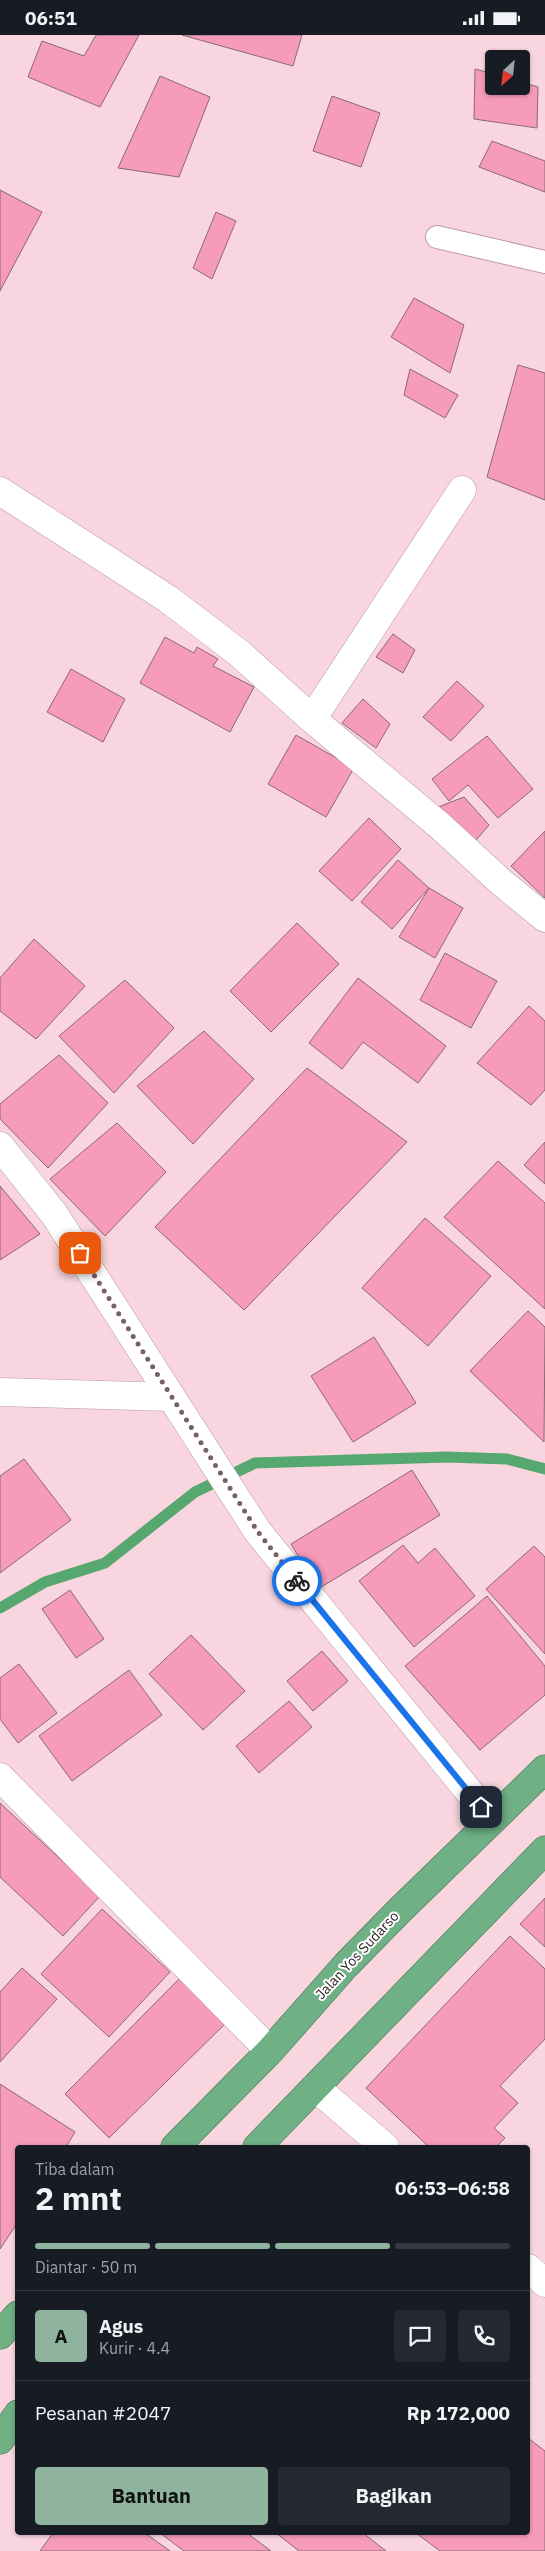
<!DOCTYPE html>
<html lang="id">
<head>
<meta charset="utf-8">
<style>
  :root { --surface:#171b24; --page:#242831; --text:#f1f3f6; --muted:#9ea1a6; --line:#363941; --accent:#8eb4a0 }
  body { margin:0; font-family:"IBM Plex Sans",sans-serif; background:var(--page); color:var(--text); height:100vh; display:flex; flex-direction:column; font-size:19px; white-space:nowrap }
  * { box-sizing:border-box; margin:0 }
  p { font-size:16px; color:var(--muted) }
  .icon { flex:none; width:28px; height:28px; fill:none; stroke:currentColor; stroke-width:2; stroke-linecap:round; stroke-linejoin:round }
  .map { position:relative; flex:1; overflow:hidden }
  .panel { position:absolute; left:15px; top:2110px; width:515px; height:390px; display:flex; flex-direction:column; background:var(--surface); border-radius:5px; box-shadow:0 1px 4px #0004 }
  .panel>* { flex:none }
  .needle { width:32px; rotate:207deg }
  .controls { position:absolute; left:485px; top:15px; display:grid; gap:10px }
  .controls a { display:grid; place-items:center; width:45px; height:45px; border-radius:5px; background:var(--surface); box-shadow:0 1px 4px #0004; font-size:25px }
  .pin { position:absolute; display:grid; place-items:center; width:42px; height:42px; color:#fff; margin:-21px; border-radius:10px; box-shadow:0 2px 8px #0006 }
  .courier { position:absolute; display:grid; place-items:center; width:50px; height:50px; margin:-25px; border:4px solid #1a73e8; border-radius:50%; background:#fff; color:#222; box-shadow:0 1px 6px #0007 }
  .head em { font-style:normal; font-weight:700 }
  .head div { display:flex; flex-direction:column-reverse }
  .head { display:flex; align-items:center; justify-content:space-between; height:85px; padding:0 20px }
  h1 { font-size:32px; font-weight:700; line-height:38px }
  .bar { display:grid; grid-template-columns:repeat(4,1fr); gap:8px 5px; align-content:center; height:60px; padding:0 20px }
  .bar i { height:6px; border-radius:4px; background:var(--line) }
  .bar .current { background:var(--accent) }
  .bar p { grid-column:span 4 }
  .line { display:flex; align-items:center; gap:12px; padding:0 20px; border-top:1px solid var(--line) }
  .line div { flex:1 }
  .round { display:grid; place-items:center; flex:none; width:52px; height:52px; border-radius:5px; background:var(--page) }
  .primary-button { display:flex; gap:10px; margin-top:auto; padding:10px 20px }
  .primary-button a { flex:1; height:58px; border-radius:5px; background:var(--accent); color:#111; font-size:20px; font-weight:700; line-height:58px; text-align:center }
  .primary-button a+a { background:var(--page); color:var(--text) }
  .status { display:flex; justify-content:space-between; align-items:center; height:35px; padding:0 25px; background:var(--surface); direction:ltr }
  .status svg { height:14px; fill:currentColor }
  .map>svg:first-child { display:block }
</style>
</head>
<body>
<div class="status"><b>06:51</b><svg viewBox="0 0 49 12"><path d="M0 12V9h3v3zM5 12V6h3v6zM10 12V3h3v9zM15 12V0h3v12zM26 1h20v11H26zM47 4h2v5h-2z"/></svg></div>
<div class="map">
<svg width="545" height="2516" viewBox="0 0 545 2516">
  <rect width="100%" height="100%" fill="#f9d6df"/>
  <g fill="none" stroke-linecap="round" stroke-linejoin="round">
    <polyline stroke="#57a771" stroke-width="11" points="0,1573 45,1547 105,1528 195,1457 255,1428 447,1422 507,1424 545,1434"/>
  </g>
  <g fill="#f69bb9" stroke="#896a73">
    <polygon points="96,0 139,0 100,72 28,42 42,6 84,21"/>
    <polygon points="182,0 302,0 293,31"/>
    <polygon points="475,34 494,39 494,51 521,51 521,47 538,52 537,93 474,84"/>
    <polygon points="160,41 210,62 179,142 118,133"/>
    <polygon points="332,61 380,78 361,132 313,116"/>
    <polygon points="492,106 545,126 545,157 479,132"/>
    <polygon points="0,155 42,177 0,256"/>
    <polygon points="216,177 236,186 212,244 193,233"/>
    <polygon points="414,263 464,290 450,338 391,302"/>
    <polygon points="518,330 545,338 545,465 487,442"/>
    <polygon points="410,334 458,360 445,383 404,360"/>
    <polygon points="393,599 415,615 403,638 376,622"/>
    <polygon points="165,602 194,618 197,612 218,624 213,631 254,652 230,697 140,648"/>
    <polygon points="71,634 125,664 103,707 47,677"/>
    <polygon points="457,646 484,671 451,706 423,682"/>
    <polygon points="363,664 390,689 376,713 342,688"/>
    <polygon points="296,700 354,733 326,782 268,749"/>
    <polygon points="487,701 533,754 498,783 468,750 449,766 432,744"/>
    <polygon points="464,762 489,790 471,811 433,774"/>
    <polygon points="369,783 401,814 352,866 319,836"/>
    <polygon points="545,796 545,863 511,831"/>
    <polygon points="398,825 429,853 392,894 361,867"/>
    <polygon points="429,853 463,873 435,923 399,902"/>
    <polygon points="297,888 339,929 271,997 230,956"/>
    <polygon points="34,904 85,951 36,1004 0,976 0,943"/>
    <polygon points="445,918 497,946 471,993 420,965"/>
    <polygon points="358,943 446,1011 418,1048 363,1007 342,1034 309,1008"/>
    <polygon points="125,945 174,993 114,1058 59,1001"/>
    <polygon points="529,971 545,986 545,1055 531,1070 477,1028"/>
    <polygon points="204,996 254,1044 193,1109 137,1051"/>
    <polygon points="59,1020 108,1068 48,1133 0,1084 0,1069"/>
    <polygon points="307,1033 407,1107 244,1275 155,1192"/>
    <polygon points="117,1088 166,1137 105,1201 50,1144"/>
    <polygon points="545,1107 545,1149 524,1130"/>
    <polygon points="498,1126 545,1168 545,1274 444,1182"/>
    <polygon points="0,1151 40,1199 0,1225"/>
    <polygon points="425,1183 491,1241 428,1311 362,1253"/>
    <polygon points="528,1276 545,1292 544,1407 470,1336"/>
    <polygon points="374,1302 416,1368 353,1407 311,1341"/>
    <polygon points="24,1424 71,1485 0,1538 0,1441"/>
    <polygon points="412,1435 440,1480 318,1554 291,1509"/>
    <polygon points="403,1510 418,1528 435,1513 475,1561 414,1612 359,1546"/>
    <polygon points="534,1511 545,1522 545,1619 486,1554"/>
    <polygon points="70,1555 104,1604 76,1623 42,1574"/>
    <polygon points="487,1561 545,1631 545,1660 480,1715 405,1631"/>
    <polygon points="191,1600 245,1656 203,1695 149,1639"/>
    <polygon points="322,1616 348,1646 313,1676 287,1646"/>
    <polygon points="19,1629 57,1678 18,1708 0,1684 0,1643"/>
    <polygon points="129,1635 162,1680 72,1746 39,1701"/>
    <polygon points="289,1666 312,1692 259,1738 236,1711"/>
    <polygon points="0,1768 100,1861 63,1901 0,1842"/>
    <polygon points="545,1863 545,1912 520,1889"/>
    <polygon points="102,1874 170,1937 109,2002 41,1939"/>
    <polygon points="510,1901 545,1934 545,2004 500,2051 518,2068 494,2093 505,2103 496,2112 429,2112 366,2053"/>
    <polygon points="22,1933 57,1964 0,2027 0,1957"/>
    <polygon points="183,1940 229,1985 109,2103 65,2059"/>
    <polygon points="0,2049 75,2097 66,2112 18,2112 18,2187 0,2214"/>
    <polygon points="528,2403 545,2416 545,2516 440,2516 416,2498 528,2498"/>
    <polygon points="53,2498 145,2498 170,2516 40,2516"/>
    <polygon points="160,2498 247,2498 271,2516 184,2516"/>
    <polygon points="276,2498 363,2498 386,2516 299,2516"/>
  </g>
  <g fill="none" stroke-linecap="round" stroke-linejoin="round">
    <g stroke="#bb9aa4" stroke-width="24">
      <polyline id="service" points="437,202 545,227"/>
    </g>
    <g stroke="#bb9aa4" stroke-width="29">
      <g id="minor">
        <polyline points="0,456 168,564 239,618 312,684 439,790 501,847 545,883"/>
        <polyline points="312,684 462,455"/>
        <polyline points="0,1111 54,1179 258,1497 492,1785"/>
        <polyline points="0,1357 171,1362"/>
        <polyline points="0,1742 270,2016"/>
        <polyline points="315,2052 385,2112"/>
        <polyline points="528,2233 545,2248"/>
      </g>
    </g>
    <g stroke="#41724f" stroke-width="29">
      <g id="trunk">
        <polyline points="175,2112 270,2016 346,1930 400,1875 545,1734"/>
        <polyline points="257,2112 545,1815"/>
        <polyline points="0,2300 18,2280"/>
        <polyline points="0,2405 18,2379"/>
      </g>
    </g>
    <use href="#service" stroke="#fff" stroke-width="22"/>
    <use href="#minor" stroke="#fff" stroke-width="28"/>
    <use href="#trunk" stroke="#6fb084" stroke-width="28"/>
  </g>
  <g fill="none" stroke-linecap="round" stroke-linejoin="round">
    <polyline stroke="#756166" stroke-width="5" stroke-dasharray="0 9" points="80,1218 258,1497 297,1546"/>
    <polyline stroke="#1a73e8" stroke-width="6" points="297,1546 481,1772"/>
  </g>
  <g text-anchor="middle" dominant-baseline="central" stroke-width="4" stroke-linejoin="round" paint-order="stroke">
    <g font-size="14" fill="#2e2225" stroke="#fff">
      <text transform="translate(357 1920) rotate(-47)">Jalan Yos Sudarso</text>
    </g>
  </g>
</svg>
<div class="controls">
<a><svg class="needle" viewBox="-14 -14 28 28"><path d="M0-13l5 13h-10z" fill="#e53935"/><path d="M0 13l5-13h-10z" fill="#9ea1a6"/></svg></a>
</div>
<div class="pin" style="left:80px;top:1218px;background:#ea580c"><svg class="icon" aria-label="bag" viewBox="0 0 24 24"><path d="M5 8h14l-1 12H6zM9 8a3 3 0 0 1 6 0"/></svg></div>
<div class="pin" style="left:481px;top:1772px;background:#1f2937"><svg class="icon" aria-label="home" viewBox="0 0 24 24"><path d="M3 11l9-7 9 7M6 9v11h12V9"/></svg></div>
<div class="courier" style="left:297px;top:1546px"><svg class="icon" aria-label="bike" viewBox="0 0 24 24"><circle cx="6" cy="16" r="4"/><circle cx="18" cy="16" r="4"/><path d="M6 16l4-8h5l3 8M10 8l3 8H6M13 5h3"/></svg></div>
<section class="panel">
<div class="head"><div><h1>2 mnt</h1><p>Tiba dalam</p></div><em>06:53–06:58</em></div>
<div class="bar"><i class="current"></i><i class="current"></i><i class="current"></i><i></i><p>Diantar · 50 m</p></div>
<div class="line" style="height:90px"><b class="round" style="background:var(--accent);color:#111">A</b><div><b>Agus</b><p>Kurir · 4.4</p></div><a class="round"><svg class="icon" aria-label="chat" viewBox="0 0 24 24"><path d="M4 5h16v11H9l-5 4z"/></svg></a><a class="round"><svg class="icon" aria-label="phone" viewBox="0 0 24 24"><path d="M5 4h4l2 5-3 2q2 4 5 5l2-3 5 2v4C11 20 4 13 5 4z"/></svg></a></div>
<div class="line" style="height:65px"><div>Pesanan #2047</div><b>Rp 172,000</b></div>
<div class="primary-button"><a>Bantuan</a><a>Bagikan</a></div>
</section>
</div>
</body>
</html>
